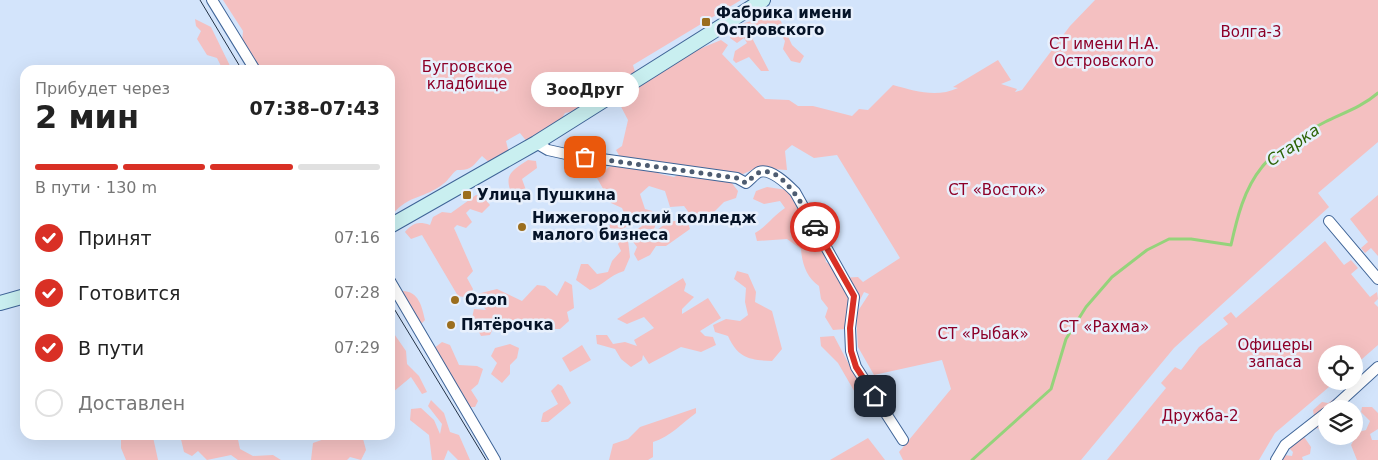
<!DOCTYPE html>
<html lang="ru">
<head>
<meta charset="utf-8">
<style>
  :root { --surface:#fff; --page:#f6f6f6; --text:#222; --muted:#767676; --line:#e0e0e0; --accent:#d93025 }
  body { margin:0; font-family:"DejaVu Sans",sans-serif; background:var(--page); color:var(--text); height:100vh; display:flex; flex-direction:column; font-size:19px; white-space:nowrap }
  * { box-sizing:border-box; margin:0 }
  p { font-size:16px; color:var(--muted) }
  .icon { flex:none; width:28px; height:28px; fill:none; stroke:currentColor; stroke-width:2; stroke-linecap:round; stroke-linejoin:round }
  .map { position:relative; flex:1; overflow:hidden }
  .sheet { position:absolute; left:20px; top:65px; width:375px; height:375px; display:flex; flex-direction:column; background:var(--surface); border-radius:15px; box-shadow:0 5px 20px #0002 }
  .sheet>* { flex:none }
  .tools { position:absolute; left:1318px; top:345px; display:grid; gap:10px }
  .tools a { display:grid; place-items:center; width:45px; height:45px; border-radius:50%; background:var(--surface); box-shadow:0 5px 20px #0002; font-size:25px }
  .pin { position:absolute; display:grid; place-items:center; width:42px; height:42px; color:#fff; margin:-21px; border-radius:10px; box-shadow:0 2px 8px #0006 }
  .courier { position:absolute; display:grid; place-items:center; width:50px; height:50px; margin:-25px; border:4px solid #d93025; border-radius:50%; background:#fff; color:#222; box-shadow:0 1px 6px #0007 }
  .bubble { position:absolute; height:35px; border-radius:18px; background:var(--surface); box-shadow:0 5px 20px #0002; font-size:16px; font-weight:600; line-height:35px; text-align:center }
  .overview em { font-style:normal; font-weight:600 }
  .overview div { display:flex; flex-direction:column-reverse }
  .overview { display:flex; align-items:center; justify-content:space-between; height:85px; padding:0 15px }
  h1 { font-size:32px; font-weight:600; line-height:38px }
  .bar { display:grid; grid-template-columns:repeat(4,1fr); gap:8px 5px; align-content:center; height:60px; padding:0 15px }
  .bar i { height:6px; border-radius:4px; background:var(--line) }
  .bar .current { background:var(--accent) }
  .bar p { grid-column:span 4 }
  ol { padding:0 15px; list-style:none }
  li { display:flex; align-items:center; gap:15px; height:55px }
  li p { margin-inline-start:auto }
  li .icon { padding:5px; border-radius:50%; background:var(--accent); color:#fff; stroke-width:4 }
  li:last-child { color:var(--muted) }
  li i { width:28px; height:28px; border:2px solid var(--line); border-radius:50% }
  .map>svg:first-child { display:block }
</style>
</head>
<body>
<div class="map">
<svg width="1378" height="460" viewBox="0 0 1378 460">
  <rect width="100%" height="100%" fill="#d3e4fb"/>
  <g fill="#f4c0c1">
    <path d="M223,0H741L633,65L635,72L625,80L618,74C606,81 610,82 604,92C597,104 577,111 565,113L558,125L528,143L520,133L506,141L509,153L491,164L482,156C473,165 472,171 457,170C451,174 449,180 443,184C426,198 408,195 393,214L390,213V70H267L264,66L259,69C251,61 249,51 242,42L243,31Z"/>
    <path d="M1095,0H1378V142L1318,193L1329,207L1174,348L1081,460H903L899,452L951,389L942,360L874,375L858,347L856,314L869,294L864,292L860,300L850,305L846,329L833,330L825,317L828,308L821,299L819,286C807,278 802,264 801,249L787,239L757,241L755,233C767,226 773,216 785,208L780,201L764,204L753,199L756,191L767,187L787,190L800,208L804,225C818,234 823,245 826,262L834,267L841,278L858,277L863,282L900,258L837,155L814,158L792,145L785,151L787,170L756,168L743,174L620,157L616,150L622,146L628,120L617,99L697,50L721,40L728,45L722,54L765,99L789,100L798,106H813L852,116L859,109L868,110L893,85C915,91 936,98 958,88L953,87L998,60L1011,80L1001,84L1017,89L1015,92L1022,90L1070,26Z"/>
    <polygon points="770,10 778,15 792,45 804,56 800,63 791,61 783,49 785,41 782,36 774,33 768,23 750,34 769,71 761,71 749,57 736,63 733,60 735,51 747,43 744,38 737,43 730,38 732,34 740,31 742,24 754,20"/>
    <polygon points="195,19 211,27 232,70 223,70 217,58 207,55 197,39 201,31 196,26"/>
    <path d="M528,160L536,161L537,168L522,179L527,193L523,202L514,200C504,177 507,173 528,160Z"/>
    <path d="M624,163L634,169L650,168L660,174L674,177L684,172L724,173L738,191L736,198L724,202L708,218H693L684,206L670,207L665,191L649,186L640,194L645,209L652,211L658,219L654,229H647L652,237L646,242L652,241C656,225 672,219 687,220L690,229L666,246H656L650,255L638,261L634,254L637,247L628,235L642,226L639,218L617,233L609,227L611,222L625,215L622,208L611,203L597,178L609,167Z"/>
    <path d="M476,195L484,198L490,205L482,213L470,209L466,213L472,222L466,228L457,225L454,228L473,271L467,278L473,289L469,298L458,296L422,235L411,239L405,232C413,223 418,221 430,225L433,217L442,212L451,213Z"/>
    <polygon points="1378,195 1378,256 1371,248 1365,253 1361,248 1368,242 1350,219"/>
    <path d="M621,238L628,240L630,257L624,271C608,276 605,284 590,290L576,280L581,264H588L597,274L608,272L612,261L621,251L618,244Z"/>
    <polygon points="1325,241 1344,265 1351,260 1358,268 1351,274 1370,297 1377,292 1378,299 1374,303 1378,307 1378,345 1354,366 1354,354 1326,354 1326,381 1336,381 1275,433 1259,460 1107,460 1166,388 1161,383 1175,367 1181,370 1199,347 1228,324 1223,318 1231,312 1236,318"/>
    <path d="M737,271L748,274L756,292L755,302L772,311L782,349L772,361C749,360 738,358 728,336L715,332L713,325L726,319L740,321L748,315L745,302L746,288L734,279Z"/>
    <polygon points="683,278 686,284 684,291 694,297 682,309 682,314 708,298 721,318 700,331 705,336 713,337 716,345 701,352 681,347 649,364 643,355 642,360 631,367 621,359 615,349 597,344 596,335 607,335 613,344 625,342 637,346 634,340 654,328 644,317 627,324 617,319"/>
    <polygon points="565,281 572,285 574,308 567,312 569,321 560,329 551,329 542,322 534,327 495,324 490,335 481,336 472,318 474,309 486,310 478,300 477,294 497,289 522,301 537,285 545,286 557,296"/>
    <path d="M402,291C419,291 422,307 425,320L419,326L397,300Z"/>
    <polygon points="390,328 406,351 407,364 419,376 427,392 422,394 411,377 393,392 390,391"/>
    <polygon points="834,336 864,393 864,399 857,396 838,363 821,346 820,337"/>
    <polygon points="442,342 450,345 459,365 477,366 483,369 478,384 471,390 478,401 475,407 462,407 454,385 432,363 428,353"/>
    <polygon points="510,344 519,348 517,358 510,365 510,374 502,383 491,374 497,363 491,356 495,348"/>
    <polygon points="582,345 591,360 570,372 562,358"/>
    <polygon points="558,384 562,386 571,403 548,422 541,422 543,413 558,404 551,391"/>
    <polygon points="1337,397 1346,406 1345,409 1326,409 1326,429 1314,428 1311,418 1314,416 1313,410 1322,402 1328,403"/>
    <polygon points="431,400 444,413 450,432 459,435 470,460 458,460 448,450 444,460 432,460 429,435 410,420 411,409 421,408 434,420 440,434 442,424 428,406"/>
    <polygon points="1362,407 1372,407 1378,413 1378,429 1370,434 1372,440 1378,440 1378,460 1357,460 1351,445 1358,432 1366,430 1370,421 1361,412"/>
    <path d="M696,408V413C682,423 670,437 653,442V457L648,460H609L613,444L628,439L640,427Z"/>
    <polygon points="1300,431 1311,447 1310,454 1302,457 1303,460 1273,460 1277,454 1292,456 1293,452 1284,443"/>
    <polygon points="121,435 153,437 158,460 126,460 121,448"/>
    <polygon points="180,435 237,435 240,449 253,456 273,455 281,460 238,460 231,455 207,460 198,451 192,456 184,452"/>
    <polygon points="349,435 362,435 366,450 361,460 350,457 347,460 311,460 313,443 330,437 343,439"/>
    <polygon points="868,438 885,460 830,460"/>
  </g>
  <g fill="none" stroke-linecap="round" stroke-linejoin="round">
    <path stroke="#95d37b" stroke-width="3" d="M972,460L1051,389L1066,339L1086,307L1112,277L1147,250L1169,239H1191L1231,245C1237,218 1244,189 1262,167C1272,154 1309,130 1325,122C1343,113 1362,107 1378,93"/>
    <g stroke="#3f6497" stroke-width="12">
      <g id="street">
        <polyline points="212,0 255,70"/>
        <path d="M536,143L548,150L566,154L737,178L746,183C750,180 755,174 759,172C771,168 787,184 795,192L854,297L850,328L851,351L856,367L903,440"/>
        <polyline points="1329,221 1378,279"/>
        <polyline points="390,281 495,460"/>
        <polyline points="1332,409 1378,367"/>
        <polyline points="1276,460 1285,445 1326,413"/>
      </g>
    </g>
    <g stroke="#3f6497" stroke-width="16">
      <g id="secondary">
        <polyline points="390,226 536,143 763,0"/>
        <polyline points="0,303 25,296"/>
      </g>
    </g>
    <use href="#street" stroke="#fff" stroke-width="10"/>
    <use href="#secondary" stroke="#c9eff0" stroke-width="14"/>
    <g stroke="#233246" stroke-width="1">
      <polyline points="200,0 242,70"/>
      <polyline points="390,302 486,460"/>
    </g>
  </g>
  <g fill="none" stroke-linecap="round" stroke-linejoin="round">
    <path stroke="#4d5c71" stroke-width="5" stroke-dasharray="0 9" d="M585,157L737,178L746,183C750,180 754,175 758,173C781,162 807,212 815,227"/>
    <polyline stroke="#d93025" stroke-width="6" points="815,227 854,296 850,328 851,351 856,367 875,396"/>
  </g>
  <g fill="#9b6e1e" stroke="#e8f0fc" stroke-width="2">
    <rect x="701" y="17" width="10" height="10" rx="2.5"/>
    <rect x="462" y="190" width="10" height="10" rx="2.5"/>
    <circle cx="522" cy="227" r="5"/>
    <circle cx="455" cy="300" r="5"/>
    <circle cx="451" cy="325" r="5"/>
  </g>
  <g text-anchor="middle" dominant-baseline="central" stroke-width="5" stroke-linejoin="round" paint-order="stroke">
    <g font-size="15" font-weight="bold" fill="#051327" stroke="#e8f0fc" text-anchor="start">
      <text x="716" y="13">Фабрика имени<tspan x="716" dy="17">Островского</tspan></text>
      <text x="477" y="195">Улица Пушкина</text>
      <text x="532" y="218">Нижегородский колледж<tspan x="532" dy="17">малого бизнеса</tspan></text>
      <text x="465" y="300">Ozon</text>
      <text x="461" y="325">Пятёрочка</text>
    </g>
    <g font-size="15" fill="#8d0028" stroke="#e8f0fc">
      <text x="1251" y="32">Волга-3</text>
      <text x="1104" y="44">СТ имени Н.А.<tspan x="1104" dy="17">Островского</tspan></text>
      <text x="467" y="67">Бугровское<tspan x="467" dy="17">кладбище</tspan></text>
      <text x="997" y="190">СТ «Восток»</text>
      <text x="1104" y="327">СТ «Рахма»</text>
      <text x="983" y="334">СТ «Рыбак»</text>
      <text x="1275" y="345">Офицеры<tspan x="1275" dy="17">запаса</tspan></text>
      <text x="1200" y="416">Дружба-2</text>
    </g>
    <g font-size="16" font-style="italic" fill="#2b6204" stroke="#e8f0fc">
      <text transform="translate(1293 145) rotate(-35)">Старка</text>
    </g>
  </g>
</svg>
<div class="tools">
<a><svg class="icon" aria-label="locate" viewBox="0 0 24 24"><circle cx="12" cy="12" r="6"/><path d="M12 2v4M12 18v4M2 12h4M18 12h4"/></svg></a>
<a><svg class="icon" aria-label="layers" viewBox="0 0 24 24"><path d="M12 4l9 5-9 5-9-5zM3 14l9 5 9-5"/></svg></a>
</div>
<div class="pin" style="left:585px;top:157px;background:#ea580c"><svg class="icon" aria-label="bag" viewBox="0 0 24 24"><path d="M5 8h14l-1 12H6zM9 8a3 3 0 0 1 6 0"/></svg></div>
<div class="pin" style="left:875px;top:396px;background:#1f2937"><svg class="icon" aria-label="home" viewBox="0 0 24 24"><path d="M3 11l9-7 9 7M6 9v11h12V9"/></svg></div>
<div class="courier" style="left:815px;top:227px"><svg class="icon" aria-label="car" viewBox="0 0 24 24"><path d="M5 17H2v-5l4-1 3-4h7l3 4 3 1v5h-3M9 17h6M6 11h13"/><circle cx="7" cy="17" r="2"/><circle cx="17" cy="17" r="2"/></svg></div>
<div class="bubble" style="left:531px;top:72px;width:108px">ЗооДруг</div>
<section class="sheet">
<div class="overview"><div><h1>2 мин</h1><p>Прибудет через</p></div><em>07:38–07:43</em></div>
<div class="bar"><i class="current"></i><i class="current"></i><i class="current"></i><i></i><p>В пути · 130 m</p></div>
<ol>
<li><svg class="icon" aria-label="check" viewBox="0 0 24 24"><path d="M5 12l5 5 9-10"/></svg>Принят<p>07:16</p></li>
<li><svg class="icon" aria-label="check" viewBox="0 0 24 24"><path d="M5 12l5 5 9-10"/></svg>Готовится<p>07:28</p></li>
<li><svg class="icon" aria-label="check" viewBox="0 0 24 24"><path d="M5 12l5 5 9-10"/></svg>В пути<p>07:29</p></li>
<li><i></i>Доставлен</li>
</ol>
</section>
</div>
</body>
</html>
